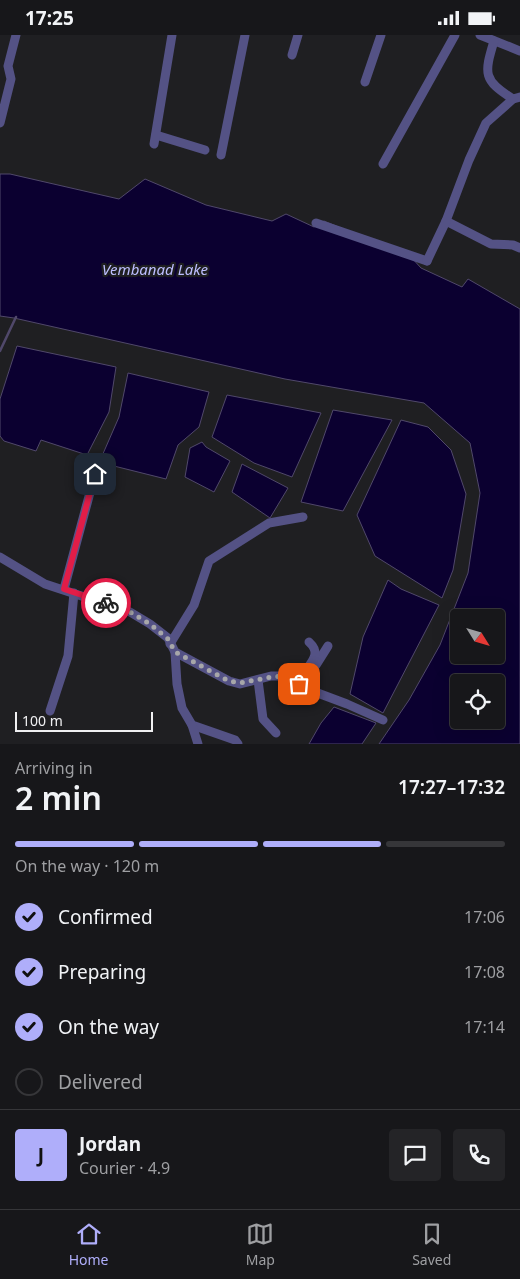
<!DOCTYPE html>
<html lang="en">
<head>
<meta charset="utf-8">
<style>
  :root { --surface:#17171a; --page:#242427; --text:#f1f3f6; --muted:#9e9fa2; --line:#363639; --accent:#afaefa }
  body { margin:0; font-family:"Noto Sans",sans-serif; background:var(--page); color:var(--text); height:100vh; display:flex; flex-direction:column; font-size:19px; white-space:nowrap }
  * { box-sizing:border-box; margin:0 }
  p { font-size:16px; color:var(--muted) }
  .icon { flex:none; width:28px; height:28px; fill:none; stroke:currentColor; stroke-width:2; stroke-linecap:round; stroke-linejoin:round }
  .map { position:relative; height:709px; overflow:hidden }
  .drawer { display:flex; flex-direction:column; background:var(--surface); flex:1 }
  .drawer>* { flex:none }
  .needle { width:32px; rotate:127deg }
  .controls { position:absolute; left:450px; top:574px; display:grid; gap:10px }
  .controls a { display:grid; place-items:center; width:55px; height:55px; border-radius:5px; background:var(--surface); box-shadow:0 5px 20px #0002,0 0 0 1px var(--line); font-size:25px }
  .scale { position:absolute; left:15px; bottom:12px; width:138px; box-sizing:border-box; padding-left:5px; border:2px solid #f0f0f2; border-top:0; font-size:14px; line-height:18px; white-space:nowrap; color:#f0f0f2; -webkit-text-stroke:4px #1f1f22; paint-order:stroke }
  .pin { position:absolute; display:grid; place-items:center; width:42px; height:42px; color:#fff; margin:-21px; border-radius:10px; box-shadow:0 2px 8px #0006 }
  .courier { position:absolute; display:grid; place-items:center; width:50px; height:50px; margin:-25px; border:4px solid #e11d48; border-radius:50%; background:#fff; color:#222; box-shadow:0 1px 6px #0007 }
  .overview em { font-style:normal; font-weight:600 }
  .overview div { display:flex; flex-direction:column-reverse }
  .overview { display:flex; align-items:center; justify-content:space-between; height:85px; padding:0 15px }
  h1 { font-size:32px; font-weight:600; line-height:38px }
  .bar { display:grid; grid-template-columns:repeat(4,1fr); gap:8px 5px; align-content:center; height:60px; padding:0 15px }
  .bar i { height:6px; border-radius:4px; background:var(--line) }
  .bar .current { background:var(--accent) }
  .bar p { grid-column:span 4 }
  .line { display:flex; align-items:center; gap:12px; padding:0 15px; border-top:1px solid var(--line) }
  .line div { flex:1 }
  .round { display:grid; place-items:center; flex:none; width:52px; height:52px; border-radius:5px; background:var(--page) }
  ol { padding:0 15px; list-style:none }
  li { display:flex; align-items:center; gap:15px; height:55px }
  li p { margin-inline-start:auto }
  li .icon { padding:5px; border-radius:50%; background:var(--accent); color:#111; stroke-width:4 }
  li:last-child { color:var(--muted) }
  li i { width:28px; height:28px; border:2px solid var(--line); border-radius:50% }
  .status { display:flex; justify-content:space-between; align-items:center; height:35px; padding:0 25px; background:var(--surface); direction:ltr }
  .status svg { height:14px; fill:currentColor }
  .dock { display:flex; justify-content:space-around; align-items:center; height:70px; border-top:1px solid var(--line); background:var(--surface); font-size:14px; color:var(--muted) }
  .dock a { display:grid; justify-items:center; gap:2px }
  .dock .current { color:var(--accent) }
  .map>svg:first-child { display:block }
</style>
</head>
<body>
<div class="status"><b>17:25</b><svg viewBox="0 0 49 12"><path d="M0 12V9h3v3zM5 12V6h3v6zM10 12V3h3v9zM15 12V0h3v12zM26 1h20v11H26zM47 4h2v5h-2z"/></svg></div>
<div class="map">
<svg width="520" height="709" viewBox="0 0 520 709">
  <rect width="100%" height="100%" fill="#1f1f22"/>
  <g fill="#0b0030" stroke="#50486a" fill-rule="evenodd">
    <path d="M0,139H10L119,164L145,144L206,170L272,186L286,179L314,192L324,186L411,222L421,233L462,252L468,244L520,274V709H379L409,665L440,610L468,538L480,458L470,408L424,368L285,344L14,283L0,281ZM459,582H496V620H459ZM459,648H496V685H459Z"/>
    <polygon points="17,311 116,332 109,377 87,420 41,405 36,416 4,406 0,401 0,364"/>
    <polygon points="128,338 209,357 199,392 178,410 166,444 114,431 102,421 119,382"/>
    <polygon points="227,360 321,378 292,442 254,428 212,402"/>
    <polygon points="333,375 392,385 343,476 301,467"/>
    <polygon points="401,385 428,392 451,415 466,459 453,535 442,563 375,521 357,480"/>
    <polygon points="202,407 206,412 230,426 214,457 185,442 190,413"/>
    <polygon points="242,429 288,453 270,483 232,457"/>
    <polygon points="388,545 401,554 439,570 383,678 350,659 363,602"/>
    <polygon points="334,672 376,688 362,709 309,709 321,688"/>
  </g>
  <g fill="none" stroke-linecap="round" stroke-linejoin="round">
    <polyline stroke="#50486a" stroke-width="2.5" points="0,316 16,282"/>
    <g stroke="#545285" stroke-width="9">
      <polyline points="480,0 520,16"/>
      <path d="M494,6C484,39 483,45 513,64"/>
      <polyline points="292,20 298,0"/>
      <polyline points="365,47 381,0"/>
      <polyline points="0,88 11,44 8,31 16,0"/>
      <polyline points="156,100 205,115"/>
      <polyline points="154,109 172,0"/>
      <polyline points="221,120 245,0"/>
      <polyline points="383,129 455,0"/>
      <polyline points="446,186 491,209 513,210 520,213"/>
      <polyline points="316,188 427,226"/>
      <polyline points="427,226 446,186 469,125 486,88 513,64 520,62"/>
      <polyline points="0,522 45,549 130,577 150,589 168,603 175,617 229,646 240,649 271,641 284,641 315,657 347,669 383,685"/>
      <polyline points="64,554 95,439"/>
      <polyline points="170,609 194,570 209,526 269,488 303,482"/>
      <polyline points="175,617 177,649 182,673 192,690 235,705 238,709"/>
      <polyline points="316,630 328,611"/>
      <polyline points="258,645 263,684 276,698"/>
      <path d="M299,649C302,644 304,639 307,634C314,624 320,617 309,607"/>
      <polyline points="50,676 68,621 74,558"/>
      <polyline points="192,690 198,709"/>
    </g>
  </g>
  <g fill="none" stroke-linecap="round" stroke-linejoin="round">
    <polyline stroke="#a7a7a9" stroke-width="5" stroke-dasharray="0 9" points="106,568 130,577 150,589 168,604 175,617 229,646 240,648 271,642 284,641 299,649"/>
    <polyline stroke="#e11d48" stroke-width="6" points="95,439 64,554 106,568"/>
  </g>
  <g text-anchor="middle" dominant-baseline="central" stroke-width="4.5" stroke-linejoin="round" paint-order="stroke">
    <g font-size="15" font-style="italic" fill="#bdbeff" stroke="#1f1f22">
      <text x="155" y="234">Vembanad Lake</text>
    </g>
  </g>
</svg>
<div class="controls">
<a><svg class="needle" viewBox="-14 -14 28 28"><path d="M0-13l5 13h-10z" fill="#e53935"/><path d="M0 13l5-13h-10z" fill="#9e9fa2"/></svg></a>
<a><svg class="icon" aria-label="locate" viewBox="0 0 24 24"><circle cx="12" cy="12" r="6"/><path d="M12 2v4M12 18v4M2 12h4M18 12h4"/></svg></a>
</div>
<div class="scale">100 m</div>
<div class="pin" style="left:299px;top:649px;background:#ea580c"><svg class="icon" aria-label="bag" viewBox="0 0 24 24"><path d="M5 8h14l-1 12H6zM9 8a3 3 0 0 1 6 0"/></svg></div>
<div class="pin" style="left:95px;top:439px;background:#1f2937"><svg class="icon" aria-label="home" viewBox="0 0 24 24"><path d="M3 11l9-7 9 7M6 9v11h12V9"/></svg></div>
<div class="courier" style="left:106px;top:568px"><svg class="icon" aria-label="bike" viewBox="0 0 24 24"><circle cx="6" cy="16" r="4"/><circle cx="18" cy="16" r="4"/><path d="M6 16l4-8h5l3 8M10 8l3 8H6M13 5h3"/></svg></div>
</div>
<section class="drawer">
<div class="overview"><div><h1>2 min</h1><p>Arriving in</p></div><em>17:27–17:32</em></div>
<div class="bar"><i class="current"></i><i class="current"></i><i class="current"></i><i></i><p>On the way · 120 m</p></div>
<ol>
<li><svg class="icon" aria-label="check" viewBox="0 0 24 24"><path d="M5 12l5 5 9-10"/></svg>Confirmed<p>17:06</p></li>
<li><svg class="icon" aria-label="check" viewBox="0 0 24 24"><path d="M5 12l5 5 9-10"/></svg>Preparing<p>17:08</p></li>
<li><svg class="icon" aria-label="check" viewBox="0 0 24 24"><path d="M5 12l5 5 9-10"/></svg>On the way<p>17:14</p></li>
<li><i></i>Delivered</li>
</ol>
<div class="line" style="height:90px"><b class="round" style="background:var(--accent);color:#111">J</b><div><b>Jordan</b><p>Courier · 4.9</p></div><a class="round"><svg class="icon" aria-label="chat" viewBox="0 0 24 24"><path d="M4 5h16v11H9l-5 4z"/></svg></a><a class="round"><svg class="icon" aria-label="phone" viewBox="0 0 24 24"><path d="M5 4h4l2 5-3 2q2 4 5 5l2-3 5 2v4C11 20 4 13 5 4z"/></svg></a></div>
</section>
<nav class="dock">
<a class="current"><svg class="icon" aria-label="home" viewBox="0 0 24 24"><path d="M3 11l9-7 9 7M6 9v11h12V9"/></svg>Home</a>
<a><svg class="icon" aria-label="map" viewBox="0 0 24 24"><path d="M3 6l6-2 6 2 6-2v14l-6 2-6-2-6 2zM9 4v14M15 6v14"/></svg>Map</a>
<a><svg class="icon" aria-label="saved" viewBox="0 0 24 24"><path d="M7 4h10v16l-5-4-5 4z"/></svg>Saved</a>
</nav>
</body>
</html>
